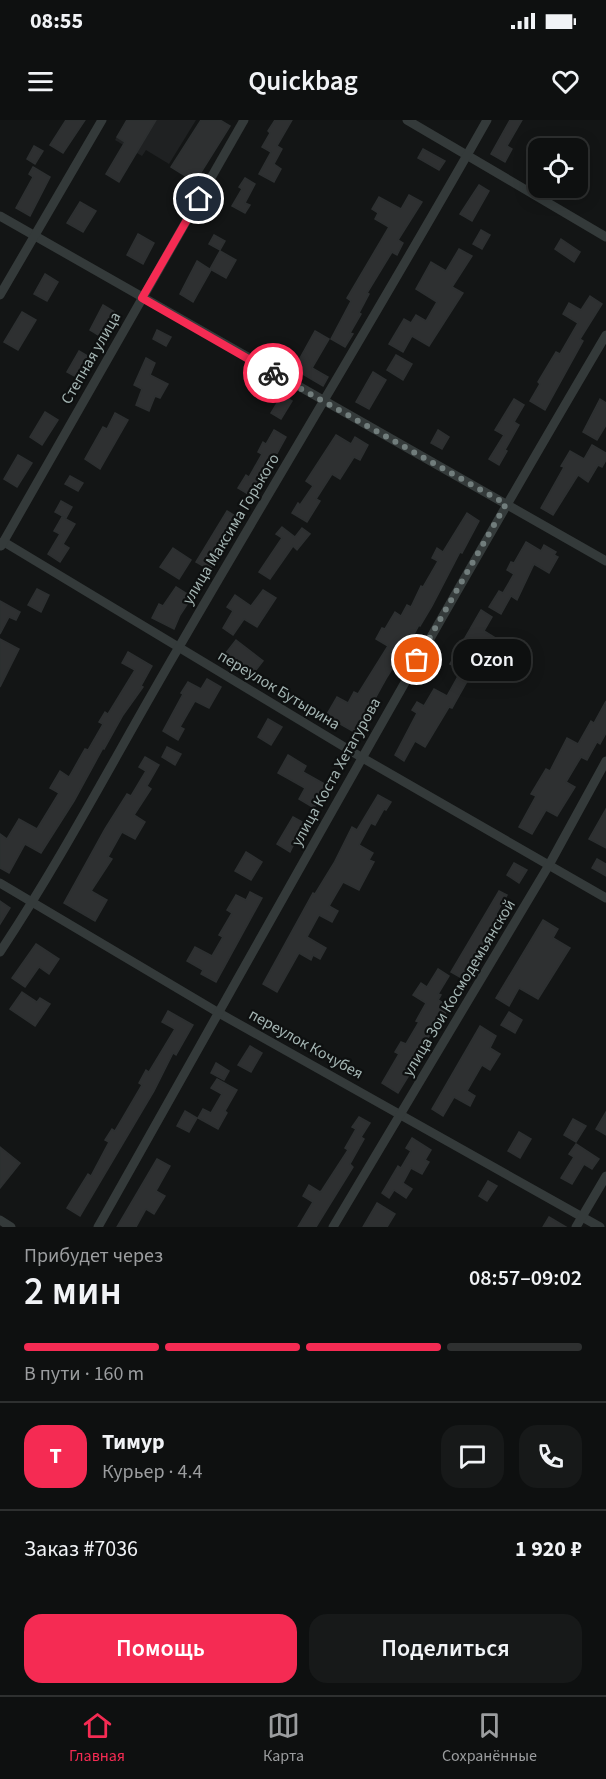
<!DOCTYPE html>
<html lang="ru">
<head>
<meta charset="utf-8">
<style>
  :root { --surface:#0e1010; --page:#171919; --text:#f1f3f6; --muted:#9b9d9f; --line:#2e3030; --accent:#f52b53 }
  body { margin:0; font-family:"Source Sans 3",sans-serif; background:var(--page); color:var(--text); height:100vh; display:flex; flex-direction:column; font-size:22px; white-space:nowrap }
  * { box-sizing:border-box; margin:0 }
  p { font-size:20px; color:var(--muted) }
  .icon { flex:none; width:33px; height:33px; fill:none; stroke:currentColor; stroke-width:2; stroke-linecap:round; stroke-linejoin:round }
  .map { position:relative; height:1107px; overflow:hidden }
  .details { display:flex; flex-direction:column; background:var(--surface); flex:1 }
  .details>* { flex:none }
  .controls { position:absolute; left:528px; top:18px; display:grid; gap:12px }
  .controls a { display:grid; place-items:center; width:60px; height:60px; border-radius:12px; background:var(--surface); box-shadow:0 3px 15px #0003,0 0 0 2px var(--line); font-size:30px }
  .pin { position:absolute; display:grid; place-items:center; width:51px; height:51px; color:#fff; margin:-26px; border:3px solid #fff; border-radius:50%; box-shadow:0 2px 6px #0007 }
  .courier { position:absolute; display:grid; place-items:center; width:60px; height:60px; margin:-30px; border:4px solid #f52b53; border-radius:50%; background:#fff; color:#222; box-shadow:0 2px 8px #0007 }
  .bubble { position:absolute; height:42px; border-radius:18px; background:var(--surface); box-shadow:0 3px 15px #0003,0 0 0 2px var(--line); font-size:20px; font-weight:600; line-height:42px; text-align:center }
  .head em { font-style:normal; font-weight:600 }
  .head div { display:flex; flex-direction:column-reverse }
  .head { display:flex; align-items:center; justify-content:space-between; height:102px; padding:0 24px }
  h1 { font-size:39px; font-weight:600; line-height:45px }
  .bar { display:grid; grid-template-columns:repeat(4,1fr); gap:9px 6px; align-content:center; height:72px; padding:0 24px }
  .bar i { height:8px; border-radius:4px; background:var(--line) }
  .bar .on { background:var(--accent) }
  .bar p { grid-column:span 4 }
  .line { display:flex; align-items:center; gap:15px; padding:0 24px; border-top:2px solid var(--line) }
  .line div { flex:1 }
  .round { display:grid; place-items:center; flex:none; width:63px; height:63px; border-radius:18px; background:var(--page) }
  .action { display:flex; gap:12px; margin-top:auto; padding:12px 24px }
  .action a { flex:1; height:69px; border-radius:18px; background:var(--accent); color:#fff; font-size:24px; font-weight:600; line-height:69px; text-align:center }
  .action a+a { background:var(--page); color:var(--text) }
  .status { display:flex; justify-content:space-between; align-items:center; height:42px; padding:0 30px; background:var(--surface); direction:ltr }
  .status svg { height:16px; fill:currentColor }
  header { display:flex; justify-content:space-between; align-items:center; height:78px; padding:0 24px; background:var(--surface); font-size:27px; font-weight:600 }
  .tab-bar { display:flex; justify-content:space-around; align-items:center; height:84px; border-top:2px solid var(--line); background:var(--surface); font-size:16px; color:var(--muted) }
  .tab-bar a { display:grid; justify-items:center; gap:3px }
  .tab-bar .on { color:var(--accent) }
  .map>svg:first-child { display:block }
</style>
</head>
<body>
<div class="status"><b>08:55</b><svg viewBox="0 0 49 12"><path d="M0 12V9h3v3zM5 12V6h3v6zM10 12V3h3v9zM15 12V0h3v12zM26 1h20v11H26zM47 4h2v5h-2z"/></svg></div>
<header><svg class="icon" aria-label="menu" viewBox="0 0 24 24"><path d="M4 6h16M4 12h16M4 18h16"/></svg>Quickbag<svg class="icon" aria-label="heart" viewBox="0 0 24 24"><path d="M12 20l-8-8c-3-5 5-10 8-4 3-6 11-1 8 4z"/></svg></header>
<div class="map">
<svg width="606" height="1107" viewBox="0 0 606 1107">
  <rect width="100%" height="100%" fill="#131515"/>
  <polygon fill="#1f2122" points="126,0 196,0 169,44 146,30 142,36 115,20"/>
  <g fill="#2e3031" stroke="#2d3031" stroke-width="1.5">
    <polygon points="66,0 85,0 63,33 50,25"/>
    <polygon points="127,0 156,0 119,62 106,54 125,22 117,17"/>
    <polygon points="201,0 220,0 230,6 195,62 171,47"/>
    <polygon points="275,0 292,0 277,26 282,29 274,44 281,49 274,62 259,54 271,32 262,27 270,13 268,11"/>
    <polygon points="510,0 522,0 507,26 512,29 505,42 491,34"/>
    <polygon points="34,26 43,31 35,44 27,39"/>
    <polygon points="423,29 445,41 439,50 418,38"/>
    <polygon points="33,47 50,57 30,96 16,88 33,57 29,54"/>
    <polygon points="245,58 255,64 245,83 250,85 245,93 232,86 242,69 239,67"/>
    <polygon points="479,65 489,71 472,101 460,94"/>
    <polygon points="409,75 422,82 398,120 403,123 397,135 392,132 367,173 369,174 359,193 361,194 350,213 353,214 345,227 331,219 351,181 347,178 389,107 375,99 378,93 372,89 379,77 401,89"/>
    <polygon points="80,82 96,91 83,112 67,103"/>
    <polygon points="481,110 490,115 482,129 473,124"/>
    <polygon points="138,114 154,123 143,144 127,135"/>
    <polygon points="214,115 225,121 220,130 209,124"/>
    <polygon points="561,119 580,132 574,142 555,129"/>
    <polygon points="459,129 472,136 452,167 463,173 429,226 412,216 403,232 389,224 404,199 411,203 416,195 426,201 437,182 416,169 431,142 446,151"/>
    <polygon points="220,131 236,140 226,158 210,149"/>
    <polygon points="197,141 211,150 193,182 180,174"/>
    <polygon points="45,154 58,162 47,181 34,174"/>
    <polygon points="590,176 602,184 580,219 583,221 545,290 530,281 540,264 538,262 556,232 560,234 578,203 563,194 569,183 581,190"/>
    <polygon points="103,185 118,194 103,218 90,210"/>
    <polygon points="22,192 36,200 18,230 4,222"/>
    <polygon points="157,210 171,217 166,226 153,219"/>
    <polygon points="315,211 329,219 312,248 328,257 323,266 294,249"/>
    <polygon points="79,231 91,238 80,259 67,252"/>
    <polygon points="396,235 412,244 403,260 387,250"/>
    <polygon points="146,238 155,243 150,255 168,264 160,278 155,276 149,291 136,285 142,269 134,265"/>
    <polygon points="373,252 386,260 369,289 356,282"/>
    <polygon points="282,275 292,281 281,299 271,293"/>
    <polygon points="514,279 524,285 514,302 519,305 505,330 507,331 499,345 489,339 504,315 495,310"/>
    <polygon points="600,279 606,283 606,305 597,320 583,312"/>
    <polygon points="45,292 58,300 42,325 30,317"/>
    <polygon points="115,293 128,300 100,349 85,339 103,307 107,309"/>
    <polygon points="274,310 286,317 253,377 238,368 246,355 249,357 262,334 258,332 263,322 266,324"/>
    <polygon points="438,310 449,317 442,329 431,323"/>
    <polygon points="336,315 351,324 355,317 368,325 360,340 354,337 340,359 332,354 316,379 320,381 307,402 292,393 298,383 300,385 313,366 306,361"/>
    <polygon points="592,325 606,333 606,340 602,347 598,345 588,362 578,355 553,395 541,388 564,347 561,346 570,331 584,339"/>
    <polygon points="18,335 32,343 17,367 4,359"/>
    <polygon points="70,356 83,363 78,371 65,364"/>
    <polygon points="61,381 72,387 66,398 55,392"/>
    <polygon points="227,391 240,399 210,450 196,442"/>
    <polygon points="467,393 479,401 462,433 460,432 432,486 420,506 419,505 399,542 397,541 387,557 356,613 326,596 337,577 348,583 354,572 358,574 388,526 376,519 382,508 385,509 395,492 401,496 407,485 411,487 421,466 423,467 438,441 432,438 437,428 443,432"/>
    <polygon points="62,397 75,404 63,424 69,428 60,442 48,434 60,414 54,411"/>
    <polygon points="282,407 295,417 302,408 310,414 297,430 293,426 270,459 259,452 282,418 276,414"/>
    <polygon points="526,422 541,431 544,425 556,432 554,435 558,437 549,453 534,444 517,480 511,476 501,494 489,487 499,471 503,473 514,454 507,450 511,442 514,443"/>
    <polygon points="173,428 191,440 179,459 160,447"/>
    <polygon points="176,467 192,477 180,495 174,509 152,498 159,484 163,486"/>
    <polygon points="37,469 49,475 41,492 28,485"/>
    <polygon points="263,470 276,478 257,507 244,499 233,515 223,508 233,491 227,487 235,475 251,486"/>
    <polygon points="0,481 20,492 16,500 9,497 0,514"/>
    <polygon points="481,490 492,497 484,511 502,522 491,541 475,532 463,551 450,544"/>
    <polygon points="0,519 19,529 0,567"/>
    <polygon points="236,520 263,541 249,559 222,538"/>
    <polygon points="128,532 152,546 141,566 143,567 123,595 104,629 103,628 74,681 41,733 25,724 9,753 0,748 0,714 7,719 19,699 37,709 59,673 50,668 60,651 69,657 85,629 88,630 103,604 99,602 105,592 108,594 135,550 122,543"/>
    <polygon points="461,551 470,556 452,588 449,587 425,627 415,621 404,641 395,635 417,593 412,590 417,582 424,586 434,569 447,576"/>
    <polygon points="207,559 221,567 209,588 195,581 180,607 184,609 178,620 163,611 183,574 181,573 188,562 201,569"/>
    <polygon points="606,581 606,613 600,624 597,622 587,640 581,637 566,662 575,667 557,696 546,690 532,714 519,707 536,676 531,674 546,649 550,651 567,618 578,624 591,601 594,603"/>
    <polygon points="268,599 282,607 271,625 258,617"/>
    <polygon points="167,627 181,634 175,645 162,637"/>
    <polygon points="288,635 306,646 303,652 330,667 324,679 320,677 314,688 299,679 305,668 278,653"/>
    <polygon points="145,637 159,645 147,666 151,669 134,695 145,702 135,719 122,712 108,737 112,739 91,771 107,780 95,801 64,783 105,709 127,674 131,676 146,651 139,647"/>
    <polygon points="378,675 391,682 386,690 384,689 375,705 371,703 359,725 373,733 369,740 374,742 359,770 343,762 329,786 338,791 332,802 319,795 307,817 326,828 320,839 313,835 311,840 299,833 277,872 263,864 313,773 315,774 334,743 352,707 357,710"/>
    <polygon points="606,689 606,728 589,719"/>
    <polygon points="293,697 304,703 290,732 277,724"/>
    <polygon points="246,732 262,742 251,760 235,751"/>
    <polygon points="597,739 606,744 606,756 592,748"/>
    <polygon points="514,743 527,750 519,763 507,755"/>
    <polygon points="499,771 507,775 496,794 499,796 465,860 451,852"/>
    <polygon points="250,772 262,778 216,862 201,854 203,850 187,841 195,827 212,836 223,817 219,815 232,793 227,790 236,775 246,780"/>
    <polygon points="0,781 10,788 0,804"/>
    <polygon points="543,800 558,809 553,818 570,828 538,879 519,868 509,886 496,878"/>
    <polygon points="36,824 59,839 49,854 39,847 25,867 12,858"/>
    <polygon points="438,849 449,856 438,874 441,875 438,880 449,886 445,894 443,893 426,921 420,933 422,934 398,973 382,963 399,934 395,932 401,922 406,924 419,902 416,901 426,883 413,875 421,863 427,867"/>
    <polygon points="22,872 37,882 40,878 50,884 35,906 10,889"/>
    <polygon points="168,891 193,905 176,935 173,933 154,971 80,1096 67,1088 88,1054 91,1056 109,1022 105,1020 112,1009 115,1011 142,965 139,963 146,950 149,952 175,909 162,902"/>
    <polygon points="509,892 522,900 515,913 501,905"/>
    <polygon points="480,906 496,916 490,928 500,934 490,950 482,945 467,971 475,976 470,986 454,977 443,996 432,989"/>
    <polygon points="250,926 262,933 251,952 238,945"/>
    <polygon points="216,943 229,951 224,960 211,953"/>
    <polygon points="217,959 237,970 225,991 227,993 218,1009 198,998 203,989 211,993 222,974 211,968"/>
    <polygon points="185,991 197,998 189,1012 177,1006"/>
    <polygon points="606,992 606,1015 596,1009"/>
    <polygon points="359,997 370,1003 361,1017 364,1019 350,1044 353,1047 316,1107 298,1107 313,1082 303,1076 309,1065 320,1072 322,1070 348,1030 345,1028 356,1009 352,1007"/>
    <polygon points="573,999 586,1006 576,1022 564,1015"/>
    <polygon points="519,1012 531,1019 520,1038 508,1031"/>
    <polygon points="412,1018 431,1030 425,1040 429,1042 422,1054 411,1048 403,1063 412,1069 406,1078 394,1070 389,1078 382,1073 398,1046 401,1048 411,1031 406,1028"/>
    <polygon points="576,1024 599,1039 592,1049 584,1044 572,1064 561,1058 574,1037 569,1034"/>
    <polygon points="0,1027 20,1043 0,1068"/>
    <polygon points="157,1039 170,1046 156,1071 165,1076 154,1094 146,1089 136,1107 117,1107"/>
    <polygon points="488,1061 497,1066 487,1081 479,1076"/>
    <polygon points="377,1083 395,1094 387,1107 363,1107"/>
    <polygon points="549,1097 566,1107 543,1107"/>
  </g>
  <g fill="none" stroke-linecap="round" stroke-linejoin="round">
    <g stroke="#343a3a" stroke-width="9">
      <polyline points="407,0 606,117"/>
      <polyline points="0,96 606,441"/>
      <polyline points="0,175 102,0"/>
      <polyline points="0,423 4,422 361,637 606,778"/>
      <polyline points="1,426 244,0"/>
      <polyline points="0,763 219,893 600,1107"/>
      <path d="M0,832C65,734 119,629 179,527C281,351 387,177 487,0"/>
      <polyline points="0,1100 11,1107"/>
      <path d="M98,1107C266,809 432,510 606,215"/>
      <polyline points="333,1107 549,745 606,641"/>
      <polyline points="576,1107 606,1056"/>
    </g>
  </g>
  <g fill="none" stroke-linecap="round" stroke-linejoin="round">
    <polyline stroke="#717d7c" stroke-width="6" stroke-dasharray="0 10.8" points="273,253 506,384 417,540"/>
    <polyline stroke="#f52b53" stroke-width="8" points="199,79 142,178 273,253"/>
  </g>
  <g text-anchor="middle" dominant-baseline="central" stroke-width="4.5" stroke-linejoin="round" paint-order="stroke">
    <g font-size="16" fill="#a4b5b3" stroke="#0e1010">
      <text transform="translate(91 238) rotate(-60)">Степная улица</text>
      <text transform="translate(231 409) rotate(-59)">улица Максима Горького</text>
      <text transform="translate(279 570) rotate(31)">переулок Бутырина</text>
      <text transform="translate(336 652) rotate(-61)">улица Коста Хетагурова</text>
      <text transform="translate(459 868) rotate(-59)">улица Зои Космодемьянской</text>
      <text transform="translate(306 924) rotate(29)">переулок Кочубея</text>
    </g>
  </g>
</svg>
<div class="controls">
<a><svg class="icon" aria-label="locate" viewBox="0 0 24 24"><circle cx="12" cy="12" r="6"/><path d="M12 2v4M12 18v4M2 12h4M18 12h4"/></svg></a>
</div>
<div class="pin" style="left:417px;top:540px;background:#ea580c"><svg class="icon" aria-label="bag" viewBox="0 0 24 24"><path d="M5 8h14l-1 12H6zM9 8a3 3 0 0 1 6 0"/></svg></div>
<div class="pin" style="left:199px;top:79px;background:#1f2937"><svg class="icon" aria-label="home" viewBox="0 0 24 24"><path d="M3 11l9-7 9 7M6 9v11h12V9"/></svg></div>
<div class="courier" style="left:273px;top:253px"><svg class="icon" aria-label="bike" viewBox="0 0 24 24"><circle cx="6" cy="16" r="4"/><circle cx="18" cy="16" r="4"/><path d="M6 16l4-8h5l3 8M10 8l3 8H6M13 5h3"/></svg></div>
<div class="bubble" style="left:453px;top:519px;width:78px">Ozon</div>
</div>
<section class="details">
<div class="head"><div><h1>2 мин</h1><p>Прибудет через</p></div><em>08:57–09:02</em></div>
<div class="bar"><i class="on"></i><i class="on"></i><i class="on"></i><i></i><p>В пути · 160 m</p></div>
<div class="line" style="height:108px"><b class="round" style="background:var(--accent);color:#fff">Т</b><div><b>Тимур</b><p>Курьер · 4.4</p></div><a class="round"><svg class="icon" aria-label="chat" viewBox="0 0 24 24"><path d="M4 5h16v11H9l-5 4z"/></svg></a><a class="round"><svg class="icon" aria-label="phone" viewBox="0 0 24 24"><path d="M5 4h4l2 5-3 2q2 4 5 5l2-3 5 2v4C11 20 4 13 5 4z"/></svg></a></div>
<div class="line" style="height:78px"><div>Заказ #7036</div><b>1 920 ₽</b></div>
<div class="action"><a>Помощь</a><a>Поделиться</a></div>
</section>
<nav class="tab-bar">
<a class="on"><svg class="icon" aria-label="home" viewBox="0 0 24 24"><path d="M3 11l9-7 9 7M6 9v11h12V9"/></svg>Главная</a>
<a><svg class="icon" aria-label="map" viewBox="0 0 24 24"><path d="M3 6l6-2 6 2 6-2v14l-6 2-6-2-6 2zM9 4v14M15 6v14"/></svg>Карта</a>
<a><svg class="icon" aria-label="saved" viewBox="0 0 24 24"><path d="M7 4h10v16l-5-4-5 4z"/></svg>Сохранённые</a>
</nav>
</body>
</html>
